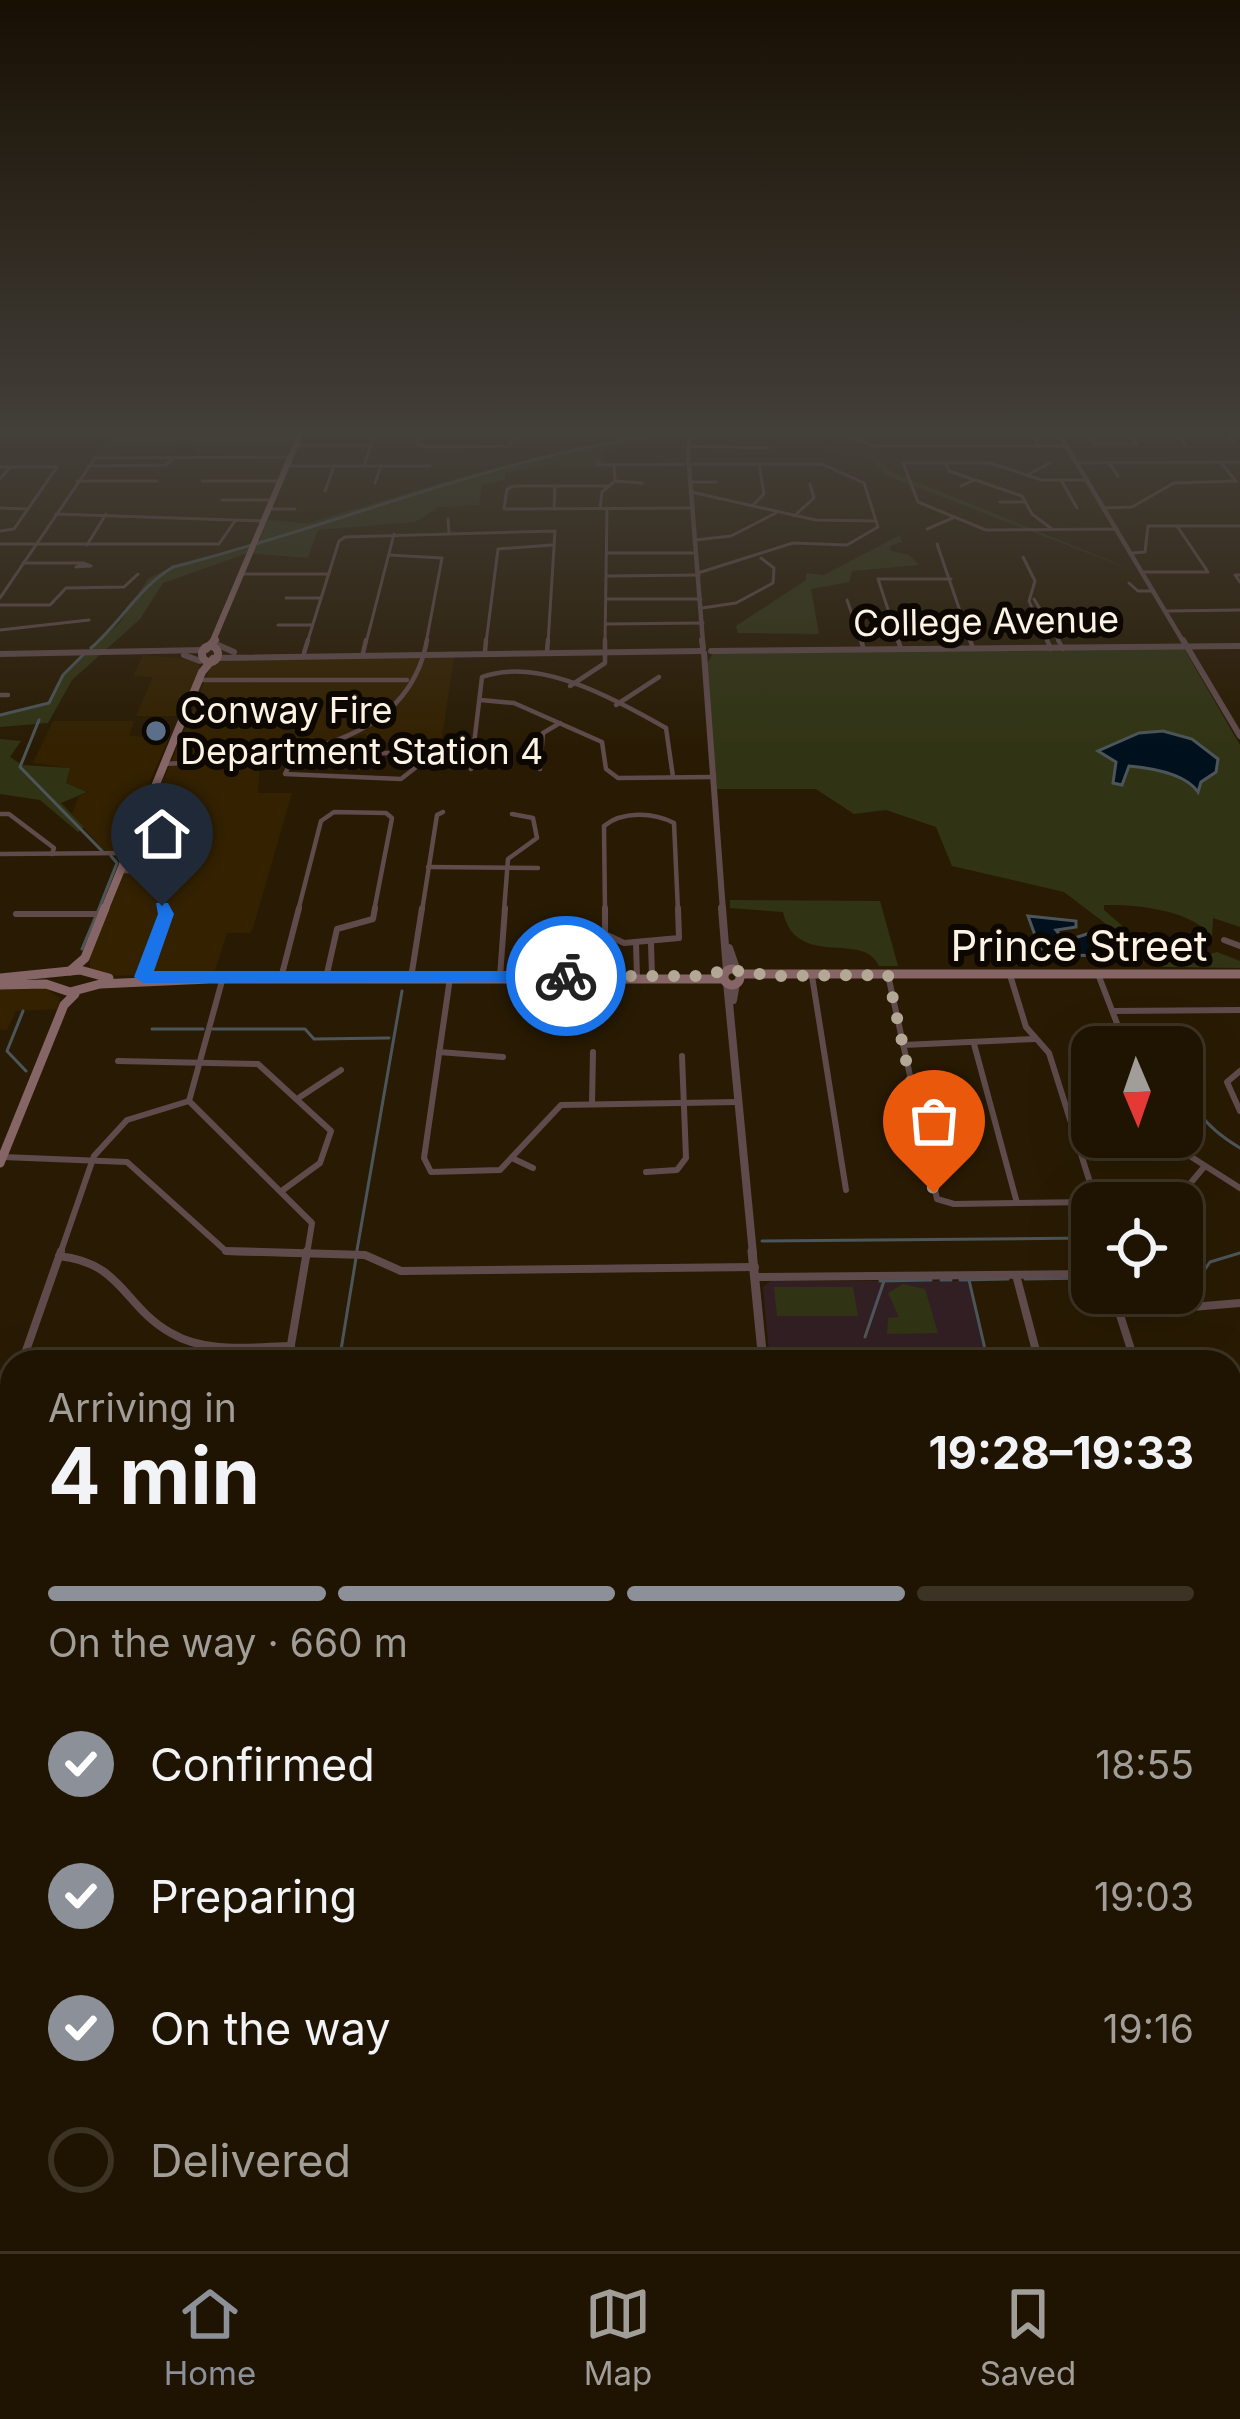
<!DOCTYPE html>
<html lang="en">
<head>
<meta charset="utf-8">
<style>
  :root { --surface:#1f1402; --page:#2c2111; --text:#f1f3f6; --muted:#a19e99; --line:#3c3324; --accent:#8c9099 }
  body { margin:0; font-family:Inter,sans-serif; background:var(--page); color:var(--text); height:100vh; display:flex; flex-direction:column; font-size:45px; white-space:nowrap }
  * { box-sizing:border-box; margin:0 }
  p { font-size:39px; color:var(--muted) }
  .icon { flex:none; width:66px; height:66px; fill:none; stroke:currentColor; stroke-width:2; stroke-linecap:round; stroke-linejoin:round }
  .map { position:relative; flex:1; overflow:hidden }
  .details { position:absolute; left:0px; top:1350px; width:1242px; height:903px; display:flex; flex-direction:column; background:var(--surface); border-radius:36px 36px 0 0; box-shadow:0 12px 48px #0002,0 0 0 3px var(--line) }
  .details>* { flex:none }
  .needle { width:78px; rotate:178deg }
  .buttons { position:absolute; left:1071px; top:1026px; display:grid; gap:24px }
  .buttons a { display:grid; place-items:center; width:132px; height:132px; border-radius:24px; background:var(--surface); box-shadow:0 12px 48px #0002,0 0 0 3px var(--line); font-size:60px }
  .pin { position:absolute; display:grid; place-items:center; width:102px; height:102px; color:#fff; margin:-123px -51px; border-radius:50% 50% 50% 0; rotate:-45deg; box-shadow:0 0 12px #0007 }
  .pin .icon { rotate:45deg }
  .courier { position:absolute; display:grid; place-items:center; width:120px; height:120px; margin:-60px; border:9px solid #1a73e8; border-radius:50%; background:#fff; color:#222; box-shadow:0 3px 15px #0007 }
  .head em { font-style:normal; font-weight:700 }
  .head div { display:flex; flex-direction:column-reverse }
  .head { display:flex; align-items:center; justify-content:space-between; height:204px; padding:0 48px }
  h1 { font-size:78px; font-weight:700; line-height:90px }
  .bar { display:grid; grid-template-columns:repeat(4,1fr); gap:18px 12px; align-content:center; height:144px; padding:0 48px }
  .bar i { height:15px; border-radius:9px; background:var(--line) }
  .bar .active { background:var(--accent) }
  .bar p { grid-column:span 4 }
  ol { padding:0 48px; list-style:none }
  li { display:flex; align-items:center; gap:36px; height:132px }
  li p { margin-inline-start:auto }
  li .icon { padding:12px; border-radius:50%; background:var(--accent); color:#fff; stroke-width:4 }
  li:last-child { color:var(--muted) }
  li i { width:66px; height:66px; border:6px solid var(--line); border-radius:50% }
  .tabs { display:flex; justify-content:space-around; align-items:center; height:168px; border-top:3px solid var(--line); background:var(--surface); font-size:33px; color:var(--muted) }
  .tabs a { display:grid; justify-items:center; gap:6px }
  .tabs .active { color:var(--accent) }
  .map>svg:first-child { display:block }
</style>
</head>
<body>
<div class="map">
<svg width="1240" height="2251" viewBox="0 0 1240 2251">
  <rect width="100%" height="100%" fill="#291b03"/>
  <g fill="#332100">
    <polygon points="455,653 441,743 377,743 364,734 260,762 258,793 292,793 253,928 250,933 227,933 214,974 106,976 90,968 90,955 213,662 225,657"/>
    <polygon points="143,655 198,660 200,669 180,716 136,716 153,677 133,676"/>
    <polygon points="53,721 134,721 129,736 169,737 120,852 103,850 72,814 79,796 88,792 66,783 70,768 33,763"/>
    <polygon points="0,989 47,989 60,999 58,1009 16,1011 7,1030 0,1030"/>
  </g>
  <g fill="#321f23">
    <polygon points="111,432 295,432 286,455 194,455 198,445 175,445 169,455 95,456"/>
    <polygon points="771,1281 970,1281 989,1362 770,1362 763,1287"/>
  </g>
  <g fill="#313414">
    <path d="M681,432H796L841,451L874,455L890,471L1145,575L885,475L869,457C833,454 801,435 770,433C728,429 641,434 603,452L604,466L563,467L560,462L505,473V480L482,485L479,505L439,507L415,522L318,530L308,558L248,553L163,583L140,619L72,680L48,723L0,727V715L49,703L63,675L120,622L148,579L171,567L257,546L268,520L308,523L461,477L617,439Z"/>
    <polygon points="900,535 902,542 890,546 891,551 909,555 919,565 852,571 849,582 811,589 819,634 738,633 736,626 806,580 806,573 824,575"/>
    <path d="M1183,647L1240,745V927L1213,918L1212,937C1193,910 1136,904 1104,905V910C1139,941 1170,967 1217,952L1240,961V968L1163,967L1064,892L952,866L936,827L886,810L854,814L816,789H717L705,667L713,653Z"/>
    <polygon points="0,739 21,741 10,757 22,765 70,768 66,783 87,792 61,803 84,827 78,832 40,800 0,794"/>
    <path d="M730,900L880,901L898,966H879C864,930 796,970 783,912L730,908Z"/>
    <polygon points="903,1284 925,1289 938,1333 887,1334 888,1318 899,1317 888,1293"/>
    <polygon points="774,1287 853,1287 858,1316 777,1316"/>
  </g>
  <g fill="#00111d" stroke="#4c5559" stroke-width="3">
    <path d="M1163,731L1192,739L1218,759L1216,772L1201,782L1198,792C1185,773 1151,768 1129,766L1122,785L1113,783L1116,762L1098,751L1139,733Z"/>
    <polygon points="1028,916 1076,921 1076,927 1056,930 1065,941 1106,928 1140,956 1050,955 1039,946"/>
  </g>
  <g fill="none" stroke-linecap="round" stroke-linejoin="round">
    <g stroke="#4c5559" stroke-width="3">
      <path d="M91,648C122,621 138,588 173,567C344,524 507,451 683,432"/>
      <polyline points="0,715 49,703 63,675 84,654"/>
      <polyline points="39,720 20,767 103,852"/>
      <polyline points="98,911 117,863 111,856"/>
      <polyline points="82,949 95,918"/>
      <polyline points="23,1011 7,1051 26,1071"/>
      <polyline points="152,1029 203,1029"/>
      <polyline points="213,1029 305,1029 314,1039 389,1038"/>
      <path d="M1194,1042L1197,1048L1184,1063C1186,1105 1205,1127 1240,1148"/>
      <polyline points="762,1241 1092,1238"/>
      <polyline points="357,1250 402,991"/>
      <polyline points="1182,1277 1198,1279 1210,1262 1240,1253"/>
      <polyline points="1025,1279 1092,1278"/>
      <polyline points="941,1280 951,1280"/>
      <polyline points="960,1280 1008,1279"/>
      <polyline points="969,1280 988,1362"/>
      <polyline points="880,1281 931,1280"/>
      <polyline points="865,1337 884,1281"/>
      <polyline points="339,1362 356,1258"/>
      <polyline points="1230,1540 1240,1510"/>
    </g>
    <g stroke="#4c5559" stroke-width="4.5">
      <polyline points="680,2241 680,2251"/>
      <polyline points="496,2251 504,2241"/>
    </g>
    <g stroke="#604b4c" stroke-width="3">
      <polyline points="419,432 417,444 426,447 509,446 517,432"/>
      <polyline points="837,432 874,446 1067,446"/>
      <polyline points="1031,432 1039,446"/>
      <polyline points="1086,432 1094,444 1137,444"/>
      <polyline points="1129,432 1137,444"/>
      <polyline points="1176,432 1185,445"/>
      <polyline points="1225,432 1234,443"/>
      <polyline points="296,445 370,445"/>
      <polyline points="688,446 768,448"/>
      <polyline points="598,460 598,465 685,464"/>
      <polyline points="945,463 949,471 1022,496 1032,514 1052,529"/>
      <polyline points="1078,463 1240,462"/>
      <polyline points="1109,463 1118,476"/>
      <polyline points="1221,463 1236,481"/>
      <polyline points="691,464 822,464 864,483 878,527 847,545 793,543 698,573"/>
      <polyline points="88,466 166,465 174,457"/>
      <polyline points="286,466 430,466"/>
      <polyline points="364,466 375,432"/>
      <polyline points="0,467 57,467 14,529 0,531"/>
      <polyline points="1027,475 1050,463"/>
      <polyline points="0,479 10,467"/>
      <polyline points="1061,480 1077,508"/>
      <polyline points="1088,480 1042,480 990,463 903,463 918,502 986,530 1117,529"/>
      <polyline points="77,481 157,481"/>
      <polyline points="202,481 280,481"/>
      <polyline points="615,481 642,483"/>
      <polyline points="691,482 716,482"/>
      <polyline points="375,483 381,466"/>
      <polyline points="609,486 514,486 507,489 504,509 693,508"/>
      <polyline points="961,486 974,480"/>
      <polyline points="325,491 334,466"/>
      <polyline points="691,492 816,520 876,521"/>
      <polyline points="222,500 272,500"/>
      <polyline points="1000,502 1025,502"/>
      <polyline points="752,506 764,494 759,464"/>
      <polyline points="0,508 26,509"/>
      <polyline points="600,508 602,492 615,481 614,465"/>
      <polyline points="1105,508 1132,507 1174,483 1236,481"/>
      <polyline points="269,509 295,509"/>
      <polyline points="554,509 555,486"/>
      <polyline points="56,514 263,521"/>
      <polyline points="794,516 814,498 810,484"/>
      <polyline points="448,519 449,532"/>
      <polyline points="927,529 955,517"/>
      <polyline points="695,540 731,536 776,513"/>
      <polyline points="0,544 219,544 235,521"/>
      <polyline points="937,544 971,643"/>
      <polyline points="87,545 106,514"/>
      <polyline points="607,553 696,553"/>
      <polyline points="1133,553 1145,552 1148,526 1240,526"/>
      <polyline points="389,555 442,558 426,643"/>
      <polyline points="1023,557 1035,581 1029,601 1048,643"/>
      <polyline points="23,563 83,563"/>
      <polygon points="83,563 91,566 76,567"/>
      <polyline points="1144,572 1208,572 1177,526"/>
      <polyline points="242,574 329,574"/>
      <polyline points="1240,575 1235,575 1240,582"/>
      <polyline points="607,576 699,575"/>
      <polyline points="1129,583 1138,591 1154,591"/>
      <polyline points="0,598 95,458 290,457"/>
      <polyline points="286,598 321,598"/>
      <polyline points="608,599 701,599"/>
      <polyline points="1034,599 1060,643"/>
      <polyline points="847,600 862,643"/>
      <polyline points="0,605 50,605 66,588 124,587 138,574"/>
      <polyline points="702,608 736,603 773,583 774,568 761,558"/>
      <polyline points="1167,611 1240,610"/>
      <polyline points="606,624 703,623"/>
      <polyline points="278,625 312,625"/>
      <polyline points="0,630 89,620"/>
      <polyline points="307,643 339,541 345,537 555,531 548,643"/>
      <polyline points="366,643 394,534"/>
      <polyline points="486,643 498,549 552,545"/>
      <polyline points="605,643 607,508"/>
      <polyline points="899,643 878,579 951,579"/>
    </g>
    <g stroke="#604b4c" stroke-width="4.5">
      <polyline points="861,640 864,650"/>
      <polyline points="898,640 901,649"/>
      <polyline points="970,640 973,648"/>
      <polyline points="1047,640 1051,649"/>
      <polyline points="1058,640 1063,649"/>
      <polyline points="547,651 548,640"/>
      <polyline points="485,652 486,640"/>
      <polyline points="304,653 308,640"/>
      <polyline points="363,653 366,640"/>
      <polyline points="198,680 407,680"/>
      <polyline points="570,686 605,663 605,640"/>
      <polyline points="0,695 8,695"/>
      <polyline points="481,700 514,703 602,742 606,769 618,778 713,777"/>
      <polyline points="616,705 659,677"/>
      <polygon points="405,752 414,757 415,768 401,779 285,774 288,768 348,755"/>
      <path d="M164,764C259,760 406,758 427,640"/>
      <path d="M471,769L482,677C539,656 617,700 666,728L673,777"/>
      <polyline points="540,769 543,733 560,723"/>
      <polyline points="0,814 9,814 54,848 52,854"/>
      <polyline points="0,854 127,853"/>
      <polyline points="428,867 538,868"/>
      <polyline points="121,871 166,871 158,895 165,911"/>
      <polyline points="298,911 321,821 334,812 386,813 392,818 374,911"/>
      <polyline points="422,911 437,815 443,812"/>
      <polyline points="504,911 508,859 537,838 533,818 512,814"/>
      <path d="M605,911L604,826C622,811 653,812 674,823L678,911"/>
    </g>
    <g stroke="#604b4c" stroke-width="6">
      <polyline points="605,908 605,934 624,943 679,938 678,908"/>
      <polyline points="16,914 103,914"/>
      <polyline points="1224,940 1240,946"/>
      <polyline points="651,943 652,976"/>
      <polyline points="636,944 637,976"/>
      <polyline points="1098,974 1126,1047"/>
      <polyline points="888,975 937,1199 954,1204 1090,1202 1093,1192 1049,1053 1026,1027 1010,975"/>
      <polyline points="812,976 846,1190"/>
      <polyline points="143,977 164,908"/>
      <polyline points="500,977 505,908"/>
      <polyline points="281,978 299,908"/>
      <polyline points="326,978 337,929 373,919 375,908"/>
      <polyline points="411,978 422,908"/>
      <polyline points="450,978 424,1158 431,1172 500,1170 561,1105 738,1102"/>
      <polyline points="222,981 189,1101 312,1223 307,1254"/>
      <polyline points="1113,1011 1240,1010"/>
      <polyline points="974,1044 1017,1203"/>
      <polyline points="903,1045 1035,1039"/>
      <polyline points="439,1052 503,1057"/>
      <polyline points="118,1061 258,1064 331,1131 320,1163 283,1190"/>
      <polyline points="1240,1071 1227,1082 1240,1111"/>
      <polyline points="300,1097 341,1070"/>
      <polyline points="592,1103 593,1052"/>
      <polyline points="1160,1137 1240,1188"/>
      <polyline points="3,1157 127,1162 227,1252 316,1254"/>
      <polyline points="514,1159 533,1168"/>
      <polyline points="646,1172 677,1170 686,1158 682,1056"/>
      <polyline points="1178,1198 1204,1167"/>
      <polyline points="60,1254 94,1156 127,1120 189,1101"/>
    </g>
    <g stroke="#604b4c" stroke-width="8">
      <polyline points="226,1251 365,1255 401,1271 755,1267"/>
      <path d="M59,1256C123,1263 123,1306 171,1333C206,1354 252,1347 291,1346"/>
      <polyline points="1016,1275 1039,1362"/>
      <polyline points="756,1277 1092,1274"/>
      <polyline points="1113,1293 1135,1362"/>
      <polyline points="1120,1313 1240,1303"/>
      <polyline points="22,1362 61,1251"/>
      <polyline points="288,1362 307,1251"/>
      <polyline points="0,1425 12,1390"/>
      <polyline points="0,1429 12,1427"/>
      <polyline points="0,1444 10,1504 0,1546"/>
      <polyline points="1230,1656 1239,1692"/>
    </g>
    <g stroke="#604b4c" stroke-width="9">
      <polyline points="1238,1689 1240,1695"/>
      <polyline points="1230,1701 1240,1701"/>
      <polyline points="0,1706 12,1706"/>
      <polyline points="1230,1843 1240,1842"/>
      <polyline points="1230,2000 1240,2000"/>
      <polyline points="0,2039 12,2036"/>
      <polyline points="0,2179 12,2170"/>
      <polyline points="749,2241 750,2251"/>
      <polyline points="945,2241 947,2251"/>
      <polyline points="165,2251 177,2241"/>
      <polyline points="342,2251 345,2241"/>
      <polyline points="607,2251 614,2241"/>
    </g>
    <g stroke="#604b4c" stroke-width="4.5">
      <polyline points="1058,432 1184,643"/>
      <polyline points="688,463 689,432"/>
      <polyline points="689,465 703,643"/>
    </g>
    <g stroke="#604b4c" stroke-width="6">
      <polyline points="702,640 703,648"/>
      <polyline points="1183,640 1240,736"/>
      <polyline points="218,645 234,652"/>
      <polyline points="711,651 1240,646"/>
      <polyline points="704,653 723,911"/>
      <polyline points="0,654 204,650"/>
      <polyline points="184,655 200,661"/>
      <polyline points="216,658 701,651"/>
    </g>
    <g stroke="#604b4c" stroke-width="8">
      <polyline points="722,908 727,971"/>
      <polyline points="729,948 737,971"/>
      <polyline points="727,982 753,1254"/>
      <polyline points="733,1000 736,983"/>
    </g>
    <g stroke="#604b4c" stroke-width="9">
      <polyline points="752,1251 763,1362"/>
      <polyline points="1230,1619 1240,1620"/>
    </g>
    <g stroke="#604b4c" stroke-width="12">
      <polyline points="0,1941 12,1938"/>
      <polyline points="843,2241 844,2251"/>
    </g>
    <polyline stroke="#866566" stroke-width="6" points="212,643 301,432"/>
    <g stroke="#866566" stroke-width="8">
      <circle cx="210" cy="654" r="8"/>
      <polyline points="206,649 215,640"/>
      <polyline points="104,911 202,672 213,659"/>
    </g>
    <g stroke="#866566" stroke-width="9">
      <circle cx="732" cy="977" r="8"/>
      <polyline points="70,971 85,958 105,908"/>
      <polyline points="741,974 1240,974"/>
      <polyline points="0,978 80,970 109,978"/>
      <polyline points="0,985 46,984 70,992 100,984 209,979 723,979"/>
      <polyline points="0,1163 64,1005 75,994"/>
    </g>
  </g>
  <linearGradient id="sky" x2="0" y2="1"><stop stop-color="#170f02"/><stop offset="0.58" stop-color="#433f39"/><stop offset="1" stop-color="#433f39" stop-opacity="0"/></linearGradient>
  <rect width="1240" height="747" fill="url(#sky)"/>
  <polygon fill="#1a73e8" points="156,903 168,903 174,914 154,971 566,971 574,976 566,982 143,983 134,977 158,914"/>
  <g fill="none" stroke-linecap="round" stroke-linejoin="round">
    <polyline stroke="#b3a795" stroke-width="12" stroke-dasharray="0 21.6" points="566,976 695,976 731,970 773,976 888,975 934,1193"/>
  </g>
  <circle fill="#5c6f8a" stroke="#0d0701" stroke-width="4.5" cx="156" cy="731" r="12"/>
  <g text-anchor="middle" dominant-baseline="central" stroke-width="12" stroke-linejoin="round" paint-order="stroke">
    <g font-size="36" fill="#fdf3e4" stroke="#0d0701">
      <text transform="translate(986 621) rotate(-1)">College Avenue</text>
    </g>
    <g font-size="36" fill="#fdf3e4" stroke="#0d0701" text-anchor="start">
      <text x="180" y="710">Conway Fire<tspan x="180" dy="41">Department Station 4</tspan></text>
    </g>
    <g font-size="42" fill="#fdf3e4" stroke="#0d0701">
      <text x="1079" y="945">Prince Street</text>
    </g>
  </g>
</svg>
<div class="buttons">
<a><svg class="needle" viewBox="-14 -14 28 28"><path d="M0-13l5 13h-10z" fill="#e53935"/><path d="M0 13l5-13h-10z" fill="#a19e99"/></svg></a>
<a><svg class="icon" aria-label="locate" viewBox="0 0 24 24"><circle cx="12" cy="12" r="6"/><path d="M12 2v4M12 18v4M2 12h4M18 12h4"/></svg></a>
</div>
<div class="pin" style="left:934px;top:1193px;background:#ea580c"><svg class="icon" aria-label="bag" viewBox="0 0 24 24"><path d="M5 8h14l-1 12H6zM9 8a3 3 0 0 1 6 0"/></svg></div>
<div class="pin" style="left:162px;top:906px;background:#1f2937"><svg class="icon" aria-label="home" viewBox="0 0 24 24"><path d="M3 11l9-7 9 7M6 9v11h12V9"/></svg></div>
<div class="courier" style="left:566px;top:976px"><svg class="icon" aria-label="bike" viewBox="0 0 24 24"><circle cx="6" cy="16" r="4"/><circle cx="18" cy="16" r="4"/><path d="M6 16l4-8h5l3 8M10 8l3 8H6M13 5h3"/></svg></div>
<section class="details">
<div class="head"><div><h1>4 min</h1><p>Arriving in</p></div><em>19:28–19:33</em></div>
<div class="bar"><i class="active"></i><i class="active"></i><i class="active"></i><i></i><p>On the way · 660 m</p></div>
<ol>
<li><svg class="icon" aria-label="check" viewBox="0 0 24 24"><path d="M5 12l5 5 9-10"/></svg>Confirmed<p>18:55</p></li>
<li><svg class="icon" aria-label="check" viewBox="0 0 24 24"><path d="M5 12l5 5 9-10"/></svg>Preparing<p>19:03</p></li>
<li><svg class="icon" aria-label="check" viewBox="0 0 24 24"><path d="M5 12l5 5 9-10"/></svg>On the way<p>19:16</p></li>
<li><i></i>Delivered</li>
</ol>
</section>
</div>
<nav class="tabs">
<a class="active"><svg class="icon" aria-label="home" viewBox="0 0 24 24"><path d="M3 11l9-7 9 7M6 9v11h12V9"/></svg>Home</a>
<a><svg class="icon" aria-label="map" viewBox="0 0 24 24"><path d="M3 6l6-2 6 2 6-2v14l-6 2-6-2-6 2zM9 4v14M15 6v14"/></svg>Map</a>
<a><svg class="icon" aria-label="saved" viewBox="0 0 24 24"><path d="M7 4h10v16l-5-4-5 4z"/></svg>Saved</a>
</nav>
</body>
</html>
